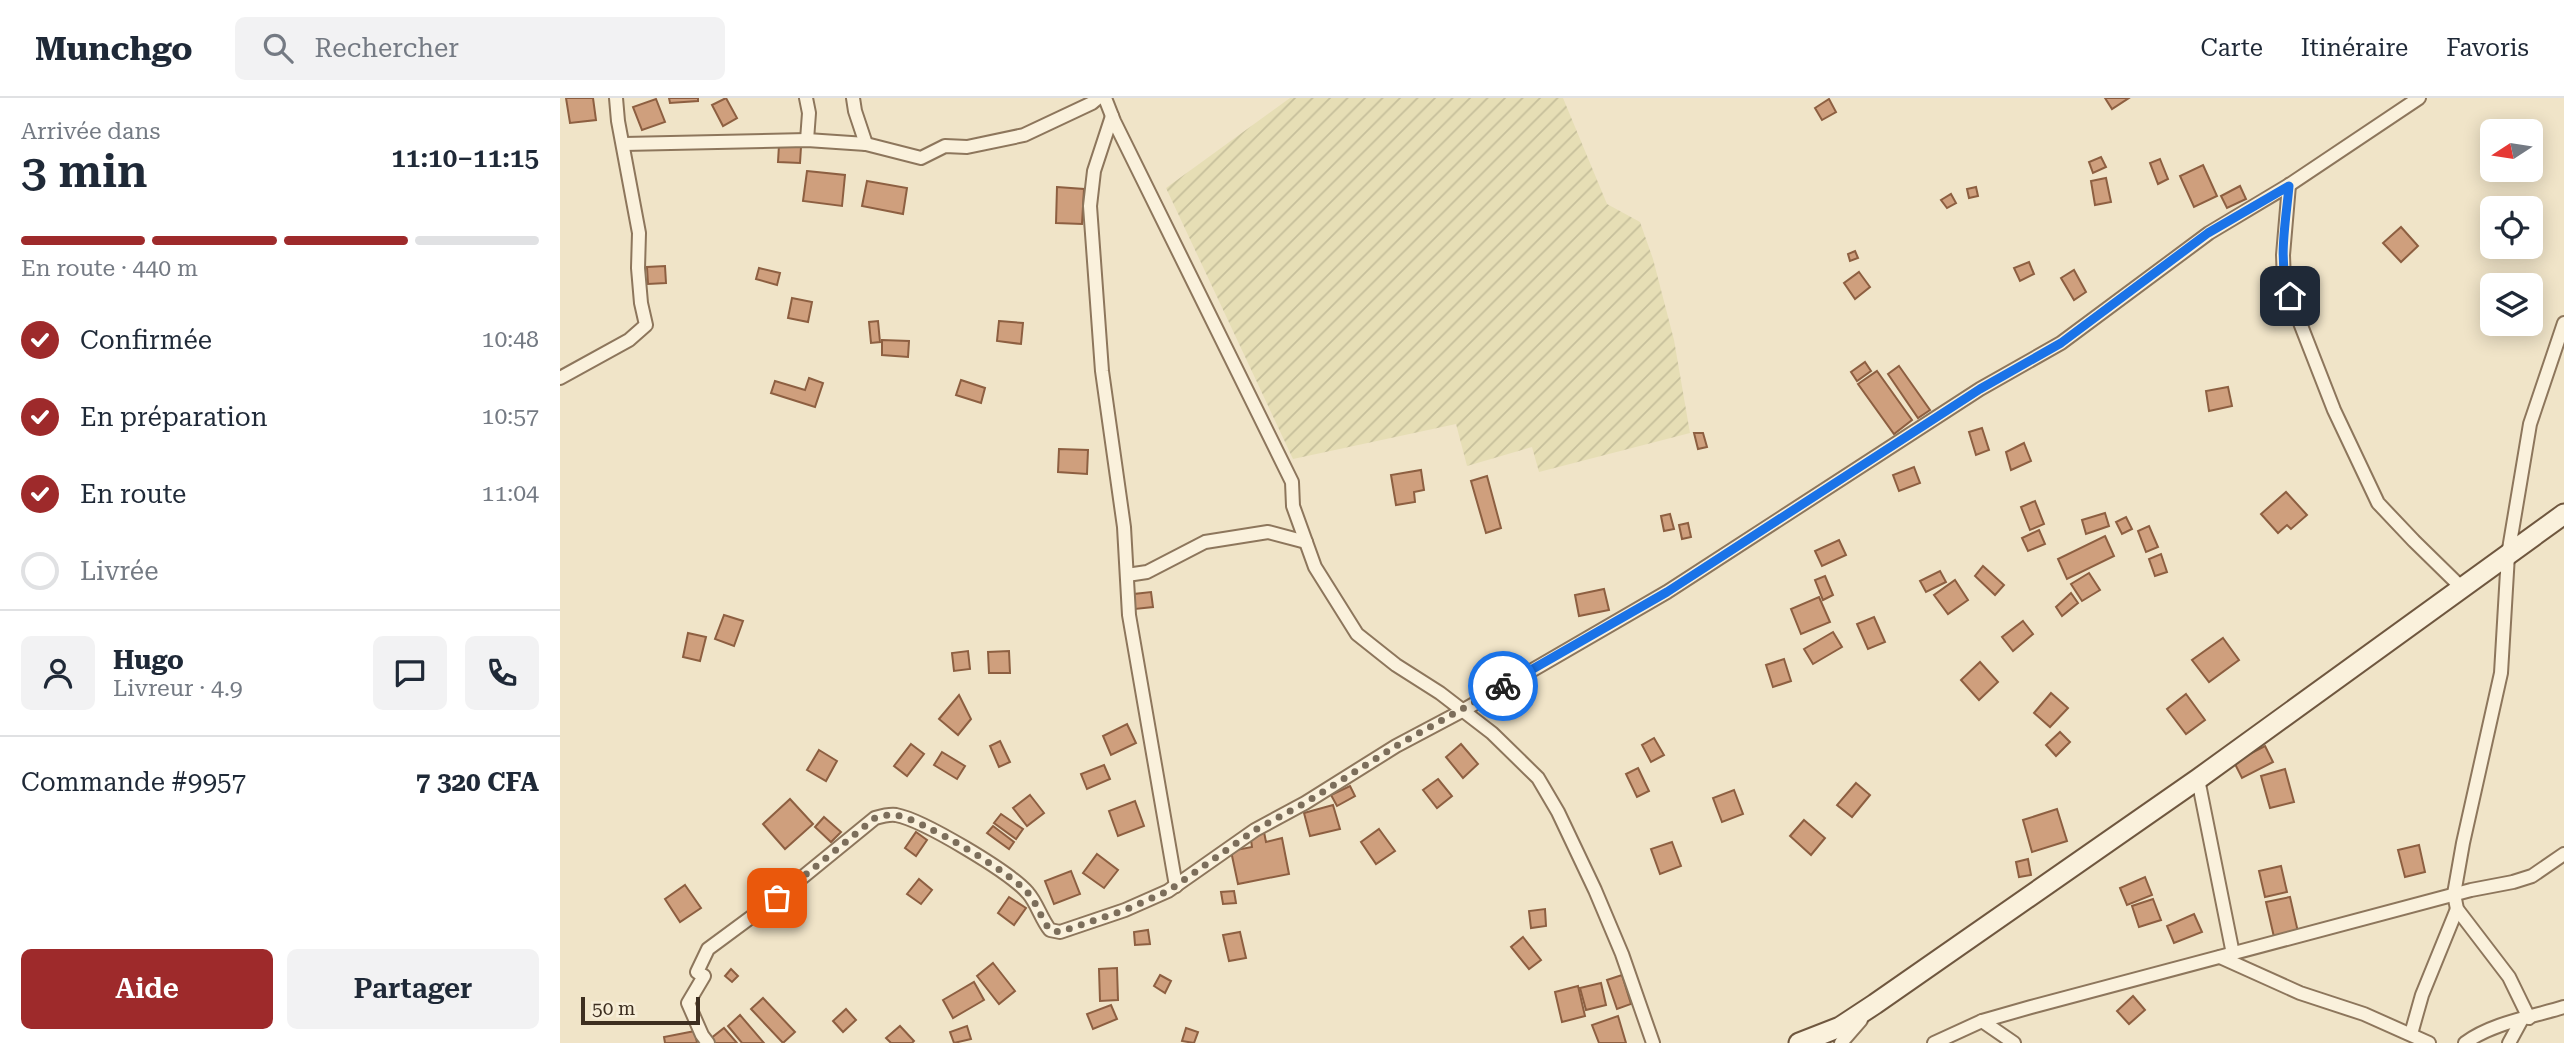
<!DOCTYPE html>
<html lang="fr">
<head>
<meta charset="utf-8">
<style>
  :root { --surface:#fff; --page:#f2f2f3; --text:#1f2937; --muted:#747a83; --line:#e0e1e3; --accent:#9e2a2b }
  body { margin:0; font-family:"Roboto Serif",serif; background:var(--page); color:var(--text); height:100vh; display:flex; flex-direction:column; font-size:26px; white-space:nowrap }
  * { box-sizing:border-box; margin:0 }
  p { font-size:23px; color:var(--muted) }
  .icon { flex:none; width:38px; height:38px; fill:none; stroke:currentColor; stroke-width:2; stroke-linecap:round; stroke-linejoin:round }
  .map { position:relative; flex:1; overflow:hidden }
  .side { display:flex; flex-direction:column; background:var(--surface); width:560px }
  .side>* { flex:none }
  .needle { width:46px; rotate:258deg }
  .tools { position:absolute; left:1920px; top:21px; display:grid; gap:14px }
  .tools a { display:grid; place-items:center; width:63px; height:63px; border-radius:10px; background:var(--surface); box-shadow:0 4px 18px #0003; font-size:35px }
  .scale { position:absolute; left:21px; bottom:18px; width:119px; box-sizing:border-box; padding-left:7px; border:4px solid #3d2e20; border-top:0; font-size:19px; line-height:24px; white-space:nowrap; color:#3d2e20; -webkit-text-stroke:5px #f7eed8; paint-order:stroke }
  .pin { position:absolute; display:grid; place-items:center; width:60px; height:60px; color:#fff; margin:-30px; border-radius:14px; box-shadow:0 4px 10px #0006 }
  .courier { position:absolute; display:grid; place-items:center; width:70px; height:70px; margin:-35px; border:5px solid #1a73e8; border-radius:50%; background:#fff; color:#222; box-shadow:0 2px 9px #0007 }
  .headline em { font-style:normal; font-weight:600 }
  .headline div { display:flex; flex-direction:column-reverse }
  .headline { display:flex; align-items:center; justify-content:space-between; height:119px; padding:0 21px }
  h1 { font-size:46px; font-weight:600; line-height:52px }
  .bar { display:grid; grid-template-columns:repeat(4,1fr); gap:10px 7px; align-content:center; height:84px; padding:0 21px }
  .bar i { height:9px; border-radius:5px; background:var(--line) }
  .bar .selected { background:var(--accent) }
  .bar p { grid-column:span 4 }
  .line { display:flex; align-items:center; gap:18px; padding:0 21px; border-top:2px solid var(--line) }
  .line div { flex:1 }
  .round { display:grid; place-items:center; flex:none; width:74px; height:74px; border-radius:10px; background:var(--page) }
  ol { padding:0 21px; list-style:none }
  li { display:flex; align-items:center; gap:21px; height:77px }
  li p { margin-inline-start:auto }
  li .icon { padding:7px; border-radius:50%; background:var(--accent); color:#fff; stroke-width:4 }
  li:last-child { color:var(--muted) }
  li i { width:38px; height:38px; border:4px solid var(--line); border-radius:50% }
  .button { display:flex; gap:14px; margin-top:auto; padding:14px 21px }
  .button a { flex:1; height:80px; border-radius:10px; background:var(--accent); color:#fff; font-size:28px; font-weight:600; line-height:80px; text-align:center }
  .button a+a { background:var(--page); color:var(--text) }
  header { display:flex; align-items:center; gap:42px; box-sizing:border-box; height:98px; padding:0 35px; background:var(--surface); border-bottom:2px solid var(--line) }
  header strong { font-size:33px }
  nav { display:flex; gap:38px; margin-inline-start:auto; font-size:24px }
  .search { width:490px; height:63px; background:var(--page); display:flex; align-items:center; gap:18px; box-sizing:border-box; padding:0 24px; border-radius:10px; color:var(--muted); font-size:26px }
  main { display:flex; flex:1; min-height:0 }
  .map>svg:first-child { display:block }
</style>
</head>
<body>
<header>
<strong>Munchgo</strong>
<div class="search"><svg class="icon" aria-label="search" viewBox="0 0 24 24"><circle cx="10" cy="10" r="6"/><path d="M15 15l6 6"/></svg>Rechercher</div>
<nav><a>Carte</a><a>Itinéraire</a><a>Favoris</a></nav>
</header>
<main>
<section class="side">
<div class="headline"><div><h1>3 min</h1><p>Arrivée dans</p></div><em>11:10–11:15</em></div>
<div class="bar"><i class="selected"></i><i class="selected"></i><i class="selected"></i><i></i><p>En route · 440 m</p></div>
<ol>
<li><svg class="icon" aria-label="check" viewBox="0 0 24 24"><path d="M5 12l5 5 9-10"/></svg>Confirmée<p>10:48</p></li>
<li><svg class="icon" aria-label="check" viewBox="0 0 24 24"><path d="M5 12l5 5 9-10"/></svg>En préparation<p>10:57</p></li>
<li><svg class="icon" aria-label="check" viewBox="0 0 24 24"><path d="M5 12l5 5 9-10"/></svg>En route<p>11:04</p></li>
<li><i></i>Livrée</li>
</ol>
<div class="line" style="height:126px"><a class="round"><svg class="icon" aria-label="person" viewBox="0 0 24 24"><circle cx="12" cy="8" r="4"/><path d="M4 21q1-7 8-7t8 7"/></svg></a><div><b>Hugo</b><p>Livreur · 4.9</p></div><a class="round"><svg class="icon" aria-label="chat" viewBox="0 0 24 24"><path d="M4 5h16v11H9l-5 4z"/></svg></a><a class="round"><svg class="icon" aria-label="phone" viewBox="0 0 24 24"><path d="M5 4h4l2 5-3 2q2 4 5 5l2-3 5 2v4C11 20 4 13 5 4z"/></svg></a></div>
<div class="line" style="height:91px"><div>Commande #9957</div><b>7 320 CFA</b></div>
<div class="button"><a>Aide</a><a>Partager</a></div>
</section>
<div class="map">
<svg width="2004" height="945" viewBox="0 0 2004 945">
  <defs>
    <pattern id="farmland-furrows" width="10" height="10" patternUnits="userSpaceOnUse" patternTransform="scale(1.75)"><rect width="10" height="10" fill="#e6deb5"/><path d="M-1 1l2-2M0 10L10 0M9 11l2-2" fill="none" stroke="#c6bf9b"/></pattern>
  </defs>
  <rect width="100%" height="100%" fill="#f0e4c8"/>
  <polygon fill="url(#farmland-furrows)" points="730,0 1003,0 1047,106 1080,124 1093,161 1114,242 1130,335 979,374 972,349 907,368 896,326 733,361 606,90"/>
  <g fill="#cf9f7d" stroke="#8d5f41" stroke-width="2">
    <polygon points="6,0 33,0 36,22 10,25"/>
    <polygon points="109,0 138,0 138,3 110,5"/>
    <polygon points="166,0 177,20 163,28 152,7"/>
    <polygon points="1545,0 1569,0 1552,11"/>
    <polygon points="96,1 105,24 82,32 73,9"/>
    <polygon points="1269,1 1276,14 1262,22 1255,10"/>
    <polygon points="219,47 241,49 240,65 218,64"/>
    <polygon points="1541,59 1546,69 1533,75 1529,64"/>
    <polygon points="1600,61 1608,81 1598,86 1590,65"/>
    <polygon points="1643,67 1657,98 1634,109 1620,78"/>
    <polygon points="247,73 285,77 282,108 243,103"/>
    <polygon points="1546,80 1551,104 1535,107 1531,83"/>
    <polygon points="307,83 347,90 343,116 302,108"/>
    <polygon points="1680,88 1686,101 1667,110 1661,98"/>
    <polygon points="497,89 524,91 522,126 496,125"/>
    <polygon points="1416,89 1418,98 1409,100 1407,91"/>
    <polygon points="1391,96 1396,105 1387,110 1381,102"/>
    <polygon points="1841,129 1858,148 1841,164 1823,145"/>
    <polygon points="1295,153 1298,160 1290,163 1288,156"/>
    <polygon points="1469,164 1474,176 1460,183 1454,170"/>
    <polygon points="105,168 106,185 88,186 87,169"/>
    <polygon points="199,170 220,175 217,187 196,181"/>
    <polygon points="1514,172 1526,194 1514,202 1501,180"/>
    <polygon points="1299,174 1310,189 1295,201 1284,185"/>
    <polygon points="232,200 252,204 248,224 228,220"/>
    <polygon points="318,223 320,244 311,245 309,224"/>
    <polygon points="439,223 463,225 461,246 437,243"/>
    <polygon points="322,242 349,243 348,259 322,257"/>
    <polygon points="1305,264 1311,273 1297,283 1291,274"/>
    <polygon points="1339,268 1370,312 1358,320 1328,276"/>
    <polygon points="1317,273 1352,322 1334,336 1298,286"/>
    <polygon points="249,280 263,285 255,309 211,295 215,283 245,292"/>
    <polygon points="401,282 425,290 421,305 396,297"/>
    <polygon points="1668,289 1672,308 1649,313 1646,293"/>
    <polygon points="1422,330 1429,352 1416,357 1409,334"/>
    <polygon points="1134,335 1143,335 1147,349 1138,351"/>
    <polygon points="1464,345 1471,363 1451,372 1446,354"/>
    <polygon points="499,351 528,352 527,376 498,374"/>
    <polygon points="1354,369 1360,385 1339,393 1333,377"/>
    <polygon points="861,372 864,392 854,394 855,404 836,407 831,377"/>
    <polygon points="927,378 941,430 926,435 911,383"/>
    <polygon points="1726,394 1747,417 1731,431 1727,427 1718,435 1701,416"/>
    <polygon points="1475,403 1484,426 1470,432 1461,409"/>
    <polygon points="1545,415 1549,428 1526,436 1522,422"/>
    <polygon points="1110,416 1114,431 1104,433 1101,418"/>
    <polygon points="1566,419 1572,431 1562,436 1556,424"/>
    <polygon points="1128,425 1131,439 1122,441 1119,427"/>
    <polygon points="1589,428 1598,449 1586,454 1578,433"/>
    <polygon points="1479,432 1485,446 1468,453 1462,440"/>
    <polygon points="1545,438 1554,458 1507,481 1498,461"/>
    <polygon points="1279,442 1286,457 1262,468 1255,453"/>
    <polygon points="1601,456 1607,474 1595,478 1589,461"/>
    <polygon points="1423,468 1444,487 1435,497 1415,478"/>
    <polygon points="1380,473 1386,484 1366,494 1360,483"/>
    <polygon points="1529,475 1540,492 1522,503 1511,486"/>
    <polygon points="1265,478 1273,497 1263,502 1255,482"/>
    <polygon points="1395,482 1408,502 1388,516 1374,497"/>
    <polygon points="1044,491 1049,512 1019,518 1015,497"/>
    <polygon points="591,494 593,509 575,511 574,496"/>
    <polygon points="1511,495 1518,505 1502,518 1496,509"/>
    <polygon points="1259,499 1270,524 1241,536 1231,511"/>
    <polygon points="164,517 183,523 174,548 155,541"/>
    <polygon points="1314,519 1325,544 1308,551 1297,526"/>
    <polygon points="1463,523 1473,536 1453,553 1442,539"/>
    <polygon points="1273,534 1282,549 1253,566 1244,551"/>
    <polygon points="128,535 146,539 140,563 123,559"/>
    <polygon points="1663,540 1679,562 1649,584 1632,562"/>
    <polygon points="408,553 410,571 394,573 392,555"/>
    <polygon points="449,553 450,575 429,575 428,554"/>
    <polygon points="1224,561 1231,583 1213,589 1206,567"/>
    <polygon points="1420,564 1438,584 1419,602 1401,582"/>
    <polygon points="1491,595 1508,610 1490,629 1474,615"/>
    <polygon points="1626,596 1645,622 1626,636 1607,611"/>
    <polygon points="399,597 411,621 398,637 379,621"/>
    <polygon points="567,626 576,645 551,657 543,638"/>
    <polygon points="1500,634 1510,644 1496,658 1486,647"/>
    <polygon points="1094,640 1104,657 1091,664 1082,647"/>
    <polygon points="440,643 450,664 439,669 430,648"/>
    <polygon points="351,646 364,656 347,678 334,668"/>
    <polygon points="901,646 918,666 903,680 886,659"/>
    <polygon points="1705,648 1713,664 1682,680 1674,664"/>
    <polygon points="259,652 277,663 266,683 247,672"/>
    <polygon points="382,654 405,668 397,681 374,667"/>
    <polygon points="544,667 550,681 527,691 521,676"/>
    <polygon points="1078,670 1089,693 1077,699 1066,676"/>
    <polygon points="1725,671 1734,704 1710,710 1701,678"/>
    <polygon points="878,681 892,698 877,710 863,692"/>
    <polygon points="1296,685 1310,697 1292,719 1277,707"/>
    <polygon points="790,688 795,698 777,708 771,697"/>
    <polygon points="1174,692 1183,716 1162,724 1153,700"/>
    <polygon points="470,697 484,715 467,728 453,710"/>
    <polygon points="230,701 253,726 225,751 203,726"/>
    <polygon points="575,703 584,728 558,738 549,713"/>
    <polygon points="773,707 780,731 750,738 744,715"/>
    <polygon points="1497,711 1507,743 1472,754 1463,722"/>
    <polygon points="441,716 463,731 456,741 434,725"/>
    <polygon points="264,719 281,734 271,744 255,729"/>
    <polygon points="1244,722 1265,740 1251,757 1230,738"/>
    <polygon points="433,728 454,744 449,751 427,735"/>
    <polygon points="819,731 835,753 816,766 801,744"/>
    <polygon points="356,734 367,742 356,758 345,750"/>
    <polygon points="704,734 706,744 722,740 729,776 678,786 671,753 692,749 691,742"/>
    <polygon points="1112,744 1121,768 1100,776 1091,751"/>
    <polygon points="1859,747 1865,774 1845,779 1838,752"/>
    <polygon points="537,756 558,772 544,790 523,775"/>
    <polygon points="1468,761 1471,777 1459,779 1456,764"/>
    <polygon points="1721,768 1727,794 1705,799 1699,773"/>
    <polygon points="511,773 520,796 494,806 485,783"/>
    <polygon points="1585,779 1592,797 1567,807 1560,790"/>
    <polygon points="359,781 372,792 361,806 347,796"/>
    <polygon points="125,787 141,810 120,824 105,801"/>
    <polygon points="674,793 676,805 663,806 661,794"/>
    <polygon points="449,799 466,810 454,827 438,815"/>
    <polygon points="1730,799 1738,834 1714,839 1706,804"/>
    <polygon points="1593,801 1601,822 1579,829 1572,808"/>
    <polygon points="985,811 986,828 971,830 969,813"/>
    <polygon points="1634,816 1642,834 1614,845 1607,828"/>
    <polygon points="588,832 590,846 575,847 574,834"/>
    <polygon points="680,834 686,860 669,863 663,837"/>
    <polygon points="963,839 981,862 969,871 951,849"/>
    <polygon points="433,865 455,893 439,906 417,878"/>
    <polygon points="557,870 558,902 540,903 539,871"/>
    <polygon points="171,871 178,878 172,884 165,878"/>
    <polygon points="600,877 611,883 605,895 594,888"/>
    <polygon points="1062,877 1071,906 1057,911 1047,882"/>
    <polygon points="414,884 424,902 393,920 383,902"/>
    <polygon points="1041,885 1046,907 1026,912 1020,890"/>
    <polygon points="1018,888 1025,918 1002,924 995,894"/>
    <polygon points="1573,898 1585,912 1569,926 1557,913"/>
    <polygon points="203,900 235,934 223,945 191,911"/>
    <polygon points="551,907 557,921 533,931 527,916"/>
    <polygon points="286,911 296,922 283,934 273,923"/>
    <polygon points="180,917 204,945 182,945 168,928"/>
    <polygon points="1058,918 1066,945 1039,945 1032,927"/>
    <polygon points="340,928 354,943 352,945 331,945 326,940"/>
    <polygon points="407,928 411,941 394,945 390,934"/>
    <polygon points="164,930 177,945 153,945 150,941"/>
    <polygon points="626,930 638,934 634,945 622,943"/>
    <polygon points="135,933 137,945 105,945 104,939"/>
  </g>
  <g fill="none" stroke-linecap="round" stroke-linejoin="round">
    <g stroke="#8d765c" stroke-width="16">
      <g id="street">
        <polyline points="246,0 249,15 247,42"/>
        <polyline points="293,0 295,13 306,46"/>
        <polyline points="545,0 554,23 732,384 733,408 755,469 797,536 836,567 880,595 932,635 978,680 998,714 1035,792 1062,856 1093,945"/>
        <polyline points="552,18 534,73 530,108 542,273 564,429 569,517 616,788"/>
        <polyline points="64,46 247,42 306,46 361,60 385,48 407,49 464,37 532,5 538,0"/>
        <polyline points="1729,87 1723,157 1724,184 1774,312 1818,405 1854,443 1902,490"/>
        <polyline points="0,280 69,242 86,227 81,205 78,170 79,135 58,23 56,0"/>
        <polyline points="567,477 587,474 645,444 708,434 746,444"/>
        <polyline points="1638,681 1673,856"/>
        <polyline points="1660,859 1740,895 1804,916 1869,945"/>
        <polyline points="1969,920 1949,879 1897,811 1894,796 1903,745 1941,575 1948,457 1970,326 2004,225"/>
        <polyline points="1422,923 1454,945"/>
        <polyline points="1851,936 1862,897 1897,811"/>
        <path d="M148,945L142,937L128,905L144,878L137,874L148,851L217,800L315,720C322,718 329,716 336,717C363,722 450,774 468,795C477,805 481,821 490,832L500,834L565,812L608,793L695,732L745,705L836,648L902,613L1107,494L1420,291L1501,245L1649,135L1729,87L1859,0"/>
        <polyline points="1281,945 1301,922"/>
        <polyline points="1374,945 1422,923 1471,909 1911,792 1953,784 1972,778 2004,756"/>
        <path d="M1905,945C1932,925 1972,919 2004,909"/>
        <polyline points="1949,945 1961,923"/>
      </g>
    </g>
    <g stroke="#6f573f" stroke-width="23">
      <polyline id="secondary" points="1239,945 1280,929 1315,906 1638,681 2004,416"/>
    </g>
    <use href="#street" stroke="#faf1dc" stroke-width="12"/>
    <use href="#secondary" stroke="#faf1dc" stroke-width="19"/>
  </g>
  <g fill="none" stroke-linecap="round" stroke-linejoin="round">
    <path stroke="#7c6e5b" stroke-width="7" stroke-dasharray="0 12.6" d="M217,800L315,720C322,718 329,716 336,717C363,722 450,774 468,795C477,805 481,821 490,832L500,834L565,812L608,793L695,732L745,705L836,648L943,588"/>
    <path stroke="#1a73e8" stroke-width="9" d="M943,588L1107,494L1420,291L1501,245L1648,135L1729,88C1726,124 1717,164 1730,198"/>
  </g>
</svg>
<div class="tools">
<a><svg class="needle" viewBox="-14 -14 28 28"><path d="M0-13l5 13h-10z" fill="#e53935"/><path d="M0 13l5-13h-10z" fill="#747a83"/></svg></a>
<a><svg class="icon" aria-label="locate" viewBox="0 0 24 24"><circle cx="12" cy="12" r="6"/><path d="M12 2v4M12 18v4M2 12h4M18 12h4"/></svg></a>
<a><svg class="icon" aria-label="layers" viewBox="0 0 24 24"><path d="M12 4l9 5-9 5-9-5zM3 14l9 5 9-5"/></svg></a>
</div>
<div class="scale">50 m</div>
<div class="pin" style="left:217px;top:800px;background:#ea580c"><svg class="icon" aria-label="bag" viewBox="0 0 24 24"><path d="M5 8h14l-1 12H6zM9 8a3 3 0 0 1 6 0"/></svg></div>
<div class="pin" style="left:1730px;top:198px;background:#1f2937"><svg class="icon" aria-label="home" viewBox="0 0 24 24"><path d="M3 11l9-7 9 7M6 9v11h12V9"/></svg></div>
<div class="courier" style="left:943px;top:588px"><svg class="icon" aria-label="bike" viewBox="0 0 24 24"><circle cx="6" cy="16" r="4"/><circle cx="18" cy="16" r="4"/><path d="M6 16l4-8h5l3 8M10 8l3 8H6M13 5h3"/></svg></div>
</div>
</main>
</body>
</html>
